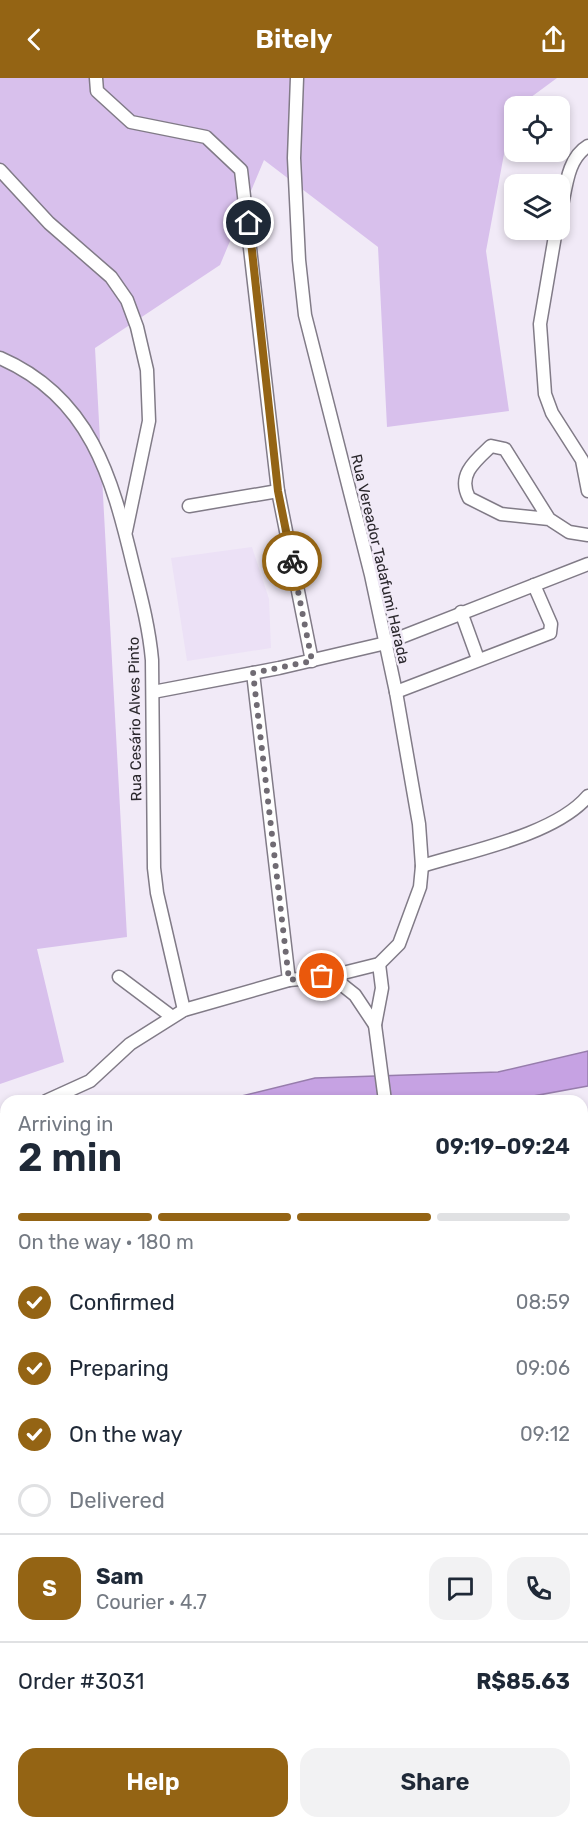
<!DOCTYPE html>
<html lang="en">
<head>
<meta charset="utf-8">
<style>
  :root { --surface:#fff; --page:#f2f2f3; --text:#1f2937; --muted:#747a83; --line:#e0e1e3; --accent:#946414 }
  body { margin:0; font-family:Rubik,sans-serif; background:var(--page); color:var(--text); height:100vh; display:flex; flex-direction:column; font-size:22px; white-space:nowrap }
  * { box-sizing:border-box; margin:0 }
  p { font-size:20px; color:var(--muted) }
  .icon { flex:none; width:33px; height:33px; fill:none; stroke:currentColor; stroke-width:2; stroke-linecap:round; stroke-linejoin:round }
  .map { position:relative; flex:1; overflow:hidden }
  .panel { position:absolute; left:0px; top:1017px; width:588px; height:734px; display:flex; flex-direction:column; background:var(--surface); border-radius:18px 18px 0 0; box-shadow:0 3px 9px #0003 }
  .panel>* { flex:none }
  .controls { position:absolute; left:504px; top:18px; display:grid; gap:12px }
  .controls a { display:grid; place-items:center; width:66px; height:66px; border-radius:12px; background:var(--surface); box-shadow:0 3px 9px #0003; font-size:30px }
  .pin { position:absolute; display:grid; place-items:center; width:51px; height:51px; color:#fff; margin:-26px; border:3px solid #fff; border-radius:50%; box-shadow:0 2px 6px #0007 }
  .courier { position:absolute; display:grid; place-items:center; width:60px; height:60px; margin:-30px; border:4px solid #946414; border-radius:50%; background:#fff; color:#222; box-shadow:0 2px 8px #0007 }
  .summary em { font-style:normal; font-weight:600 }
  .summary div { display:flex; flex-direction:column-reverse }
  .summary { display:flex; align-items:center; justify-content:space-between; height:102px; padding:0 18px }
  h1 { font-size:39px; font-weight:600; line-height:45px }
  .bar { display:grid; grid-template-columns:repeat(4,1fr); gap:9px 6px; align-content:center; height:72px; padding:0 18px }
  .bar i { height:8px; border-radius:4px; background:var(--line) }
  .bar .on { background:var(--accent) }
  .bar p { grid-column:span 4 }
  .line { display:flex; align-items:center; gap:15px; padding:0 18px; border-top:2px solid var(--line) }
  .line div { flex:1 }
  .round { display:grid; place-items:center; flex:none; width:63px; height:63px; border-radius:18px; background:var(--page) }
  ol { padding:0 18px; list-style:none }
  li { display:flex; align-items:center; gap:18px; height:66px }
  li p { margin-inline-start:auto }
  li .icon { padding:6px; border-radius:50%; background:var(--accent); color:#fff; stroke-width:4 }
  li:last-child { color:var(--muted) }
  li i { width:33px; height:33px; border:3px solid var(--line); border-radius:50% }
  .action { display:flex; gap:12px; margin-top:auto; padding:12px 18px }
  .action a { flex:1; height:69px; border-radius:18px; background:var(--accent); color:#fff; font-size:24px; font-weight:600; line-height:69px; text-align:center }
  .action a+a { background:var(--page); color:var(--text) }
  header { display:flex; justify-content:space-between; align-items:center; height:78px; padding:0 18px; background:var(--accent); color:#fff; font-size:27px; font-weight:600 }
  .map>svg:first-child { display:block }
</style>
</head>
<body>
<header><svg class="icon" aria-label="back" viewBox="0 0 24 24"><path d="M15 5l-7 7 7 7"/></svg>Bitely<svg class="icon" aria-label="share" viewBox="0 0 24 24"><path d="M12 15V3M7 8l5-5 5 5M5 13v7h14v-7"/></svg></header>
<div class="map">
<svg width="588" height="1750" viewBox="0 0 588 1750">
  <rect width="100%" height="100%" fill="#f1eaf7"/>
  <polygon fill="#ece1f6" points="252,469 269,521 271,570 187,583 171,480"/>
  <g fill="#d8c0ec">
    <polygon points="0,0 557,0 519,28 514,28 512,33 486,173 509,333 387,349 378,169 264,82 220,187 95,270 127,859 37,871 64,984 0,1006"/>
    <polygon points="6,1198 6,1294 0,1297 0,1201"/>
    <polygon points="0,1425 6,1438 6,1585 0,1588"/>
  </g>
  <polygon fill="#c6a2e3" stroke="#977dac" stroke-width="1.5" points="588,973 588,1008 506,1023 221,1023 315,1000 498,994"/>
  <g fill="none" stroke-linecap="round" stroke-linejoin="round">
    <g stroke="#817b87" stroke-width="15">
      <g id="minor">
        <polyline points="96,0 97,13 131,44 206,59 241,92 278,413 312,583"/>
        <polyline points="0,92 49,145 111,199 127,222 137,249 147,292 149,343 126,453"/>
        <path d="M560,137C566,113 566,81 588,68"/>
        <polyline points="556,152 540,246 545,316 552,335 582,382 588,413"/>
        <path d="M0,280C90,319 112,399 133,487C141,519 149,549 152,582L154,790L157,815L184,932"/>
        <polyline points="189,428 278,413"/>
        <path d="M549,441L501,436L469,420C457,397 475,383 491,368L505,371L549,441L569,454L588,457"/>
        <polyline points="461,534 478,581"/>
        <polyline points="253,595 289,902"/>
        <polyline points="153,614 279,590 386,565 588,486"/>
        <polyline points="396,614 550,555 551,546 534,507"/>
        <path d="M422,788C470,773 555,757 588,718"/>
        <polyline points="379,886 382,910 375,947 385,1023"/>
        <polyline points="331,898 355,917 375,947"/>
        <polyline points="119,899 171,938"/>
        <polyline points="46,1023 90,1003 130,966 184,932 289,902 331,898 379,886 399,866 420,809 422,788 419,746 396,614 371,497 305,237 299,182 294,80 297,0"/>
        <polyline points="0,1043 6,1040"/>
        <polyline points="582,1184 588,1182"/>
        <polyline points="582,1206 588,1205"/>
        <polyline points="0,1320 6,1317"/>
        <polyline points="582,1624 588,1623"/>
        <polyline points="0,1727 6,1728"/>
        <polyline points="582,1729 588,1727"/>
        <polyline points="130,1744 173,1750"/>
        <polyline points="376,1744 385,1750"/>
        <polyline points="206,1750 220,1744"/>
        <polyline points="504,1750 526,1744"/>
        <polyline points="538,1750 538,1744"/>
      </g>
    </g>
    <g stroke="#cccbcc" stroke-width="18">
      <g id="major">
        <polyline points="582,1439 588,1438"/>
        <polyline points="0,1610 6,1608"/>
      </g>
    </g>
    <use href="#minor" stroke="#fff" stroke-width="12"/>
    <use href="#major" stroke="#e5c4fe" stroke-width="15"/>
  </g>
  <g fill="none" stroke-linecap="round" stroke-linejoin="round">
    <polyline stroke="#706b73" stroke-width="6" stroke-dasharray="0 10.8" points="292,483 312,583 253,595 289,902 322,898"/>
    <polyline stroke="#946414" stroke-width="8" points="249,145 278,413 292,483"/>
  </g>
  <g text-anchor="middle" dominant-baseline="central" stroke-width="5" stroke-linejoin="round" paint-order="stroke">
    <g font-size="15" fill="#2a272c" stroke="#f1eaf7">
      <text transform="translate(380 481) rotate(77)">Rua Vereador Tadafumi Harada</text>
      <text transform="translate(135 641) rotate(-91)">Rua Cesário Alves Pinto</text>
    </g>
  </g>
</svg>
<div class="controls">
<a><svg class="icon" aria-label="locate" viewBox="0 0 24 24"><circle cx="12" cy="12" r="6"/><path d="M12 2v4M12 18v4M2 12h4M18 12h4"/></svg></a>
<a><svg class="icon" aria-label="layers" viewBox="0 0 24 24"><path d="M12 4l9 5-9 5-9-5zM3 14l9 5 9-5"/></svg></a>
</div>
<div class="pin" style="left:322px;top:898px;background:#ea580c"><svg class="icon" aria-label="bag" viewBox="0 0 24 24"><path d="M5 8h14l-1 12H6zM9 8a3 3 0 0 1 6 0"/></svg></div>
<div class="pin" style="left:249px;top:145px;background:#1f2937"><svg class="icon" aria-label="home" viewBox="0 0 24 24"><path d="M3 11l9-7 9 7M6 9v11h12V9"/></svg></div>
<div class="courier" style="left:292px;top:483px"><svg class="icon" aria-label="bike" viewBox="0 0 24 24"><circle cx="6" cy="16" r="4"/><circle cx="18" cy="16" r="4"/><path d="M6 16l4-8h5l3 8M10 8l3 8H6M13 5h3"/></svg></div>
<section class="panel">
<div class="summary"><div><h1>2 min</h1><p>Arriving in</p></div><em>09:19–09:24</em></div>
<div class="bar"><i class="on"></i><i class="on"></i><i class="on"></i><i></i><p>On the way · 180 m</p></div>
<ol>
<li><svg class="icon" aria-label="check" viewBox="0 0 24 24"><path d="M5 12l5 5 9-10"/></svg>Confirmed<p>08:59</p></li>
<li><svg class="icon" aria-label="check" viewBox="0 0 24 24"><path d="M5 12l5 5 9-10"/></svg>Preparing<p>09:06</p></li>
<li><svg class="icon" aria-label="check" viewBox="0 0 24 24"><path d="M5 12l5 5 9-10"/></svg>On the way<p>09:12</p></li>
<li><i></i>Delivered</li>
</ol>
<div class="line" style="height:108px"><b class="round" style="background:var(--accent);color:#fff">S</b><div><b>Sam</b><p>Courier · 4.7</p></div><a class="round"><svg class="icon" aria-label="chat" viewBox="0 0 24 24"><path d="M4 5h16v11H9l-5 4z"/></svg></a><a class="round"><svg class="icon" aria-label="phone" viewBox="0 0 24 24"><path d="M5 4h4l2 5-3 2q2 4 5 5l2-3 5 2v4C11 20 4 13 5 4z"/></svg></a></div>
<div class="line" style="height:78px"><div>Order #3031</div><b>R$85.63</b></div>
<div class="action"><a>Help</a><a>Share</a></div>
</section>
</div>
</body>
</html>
